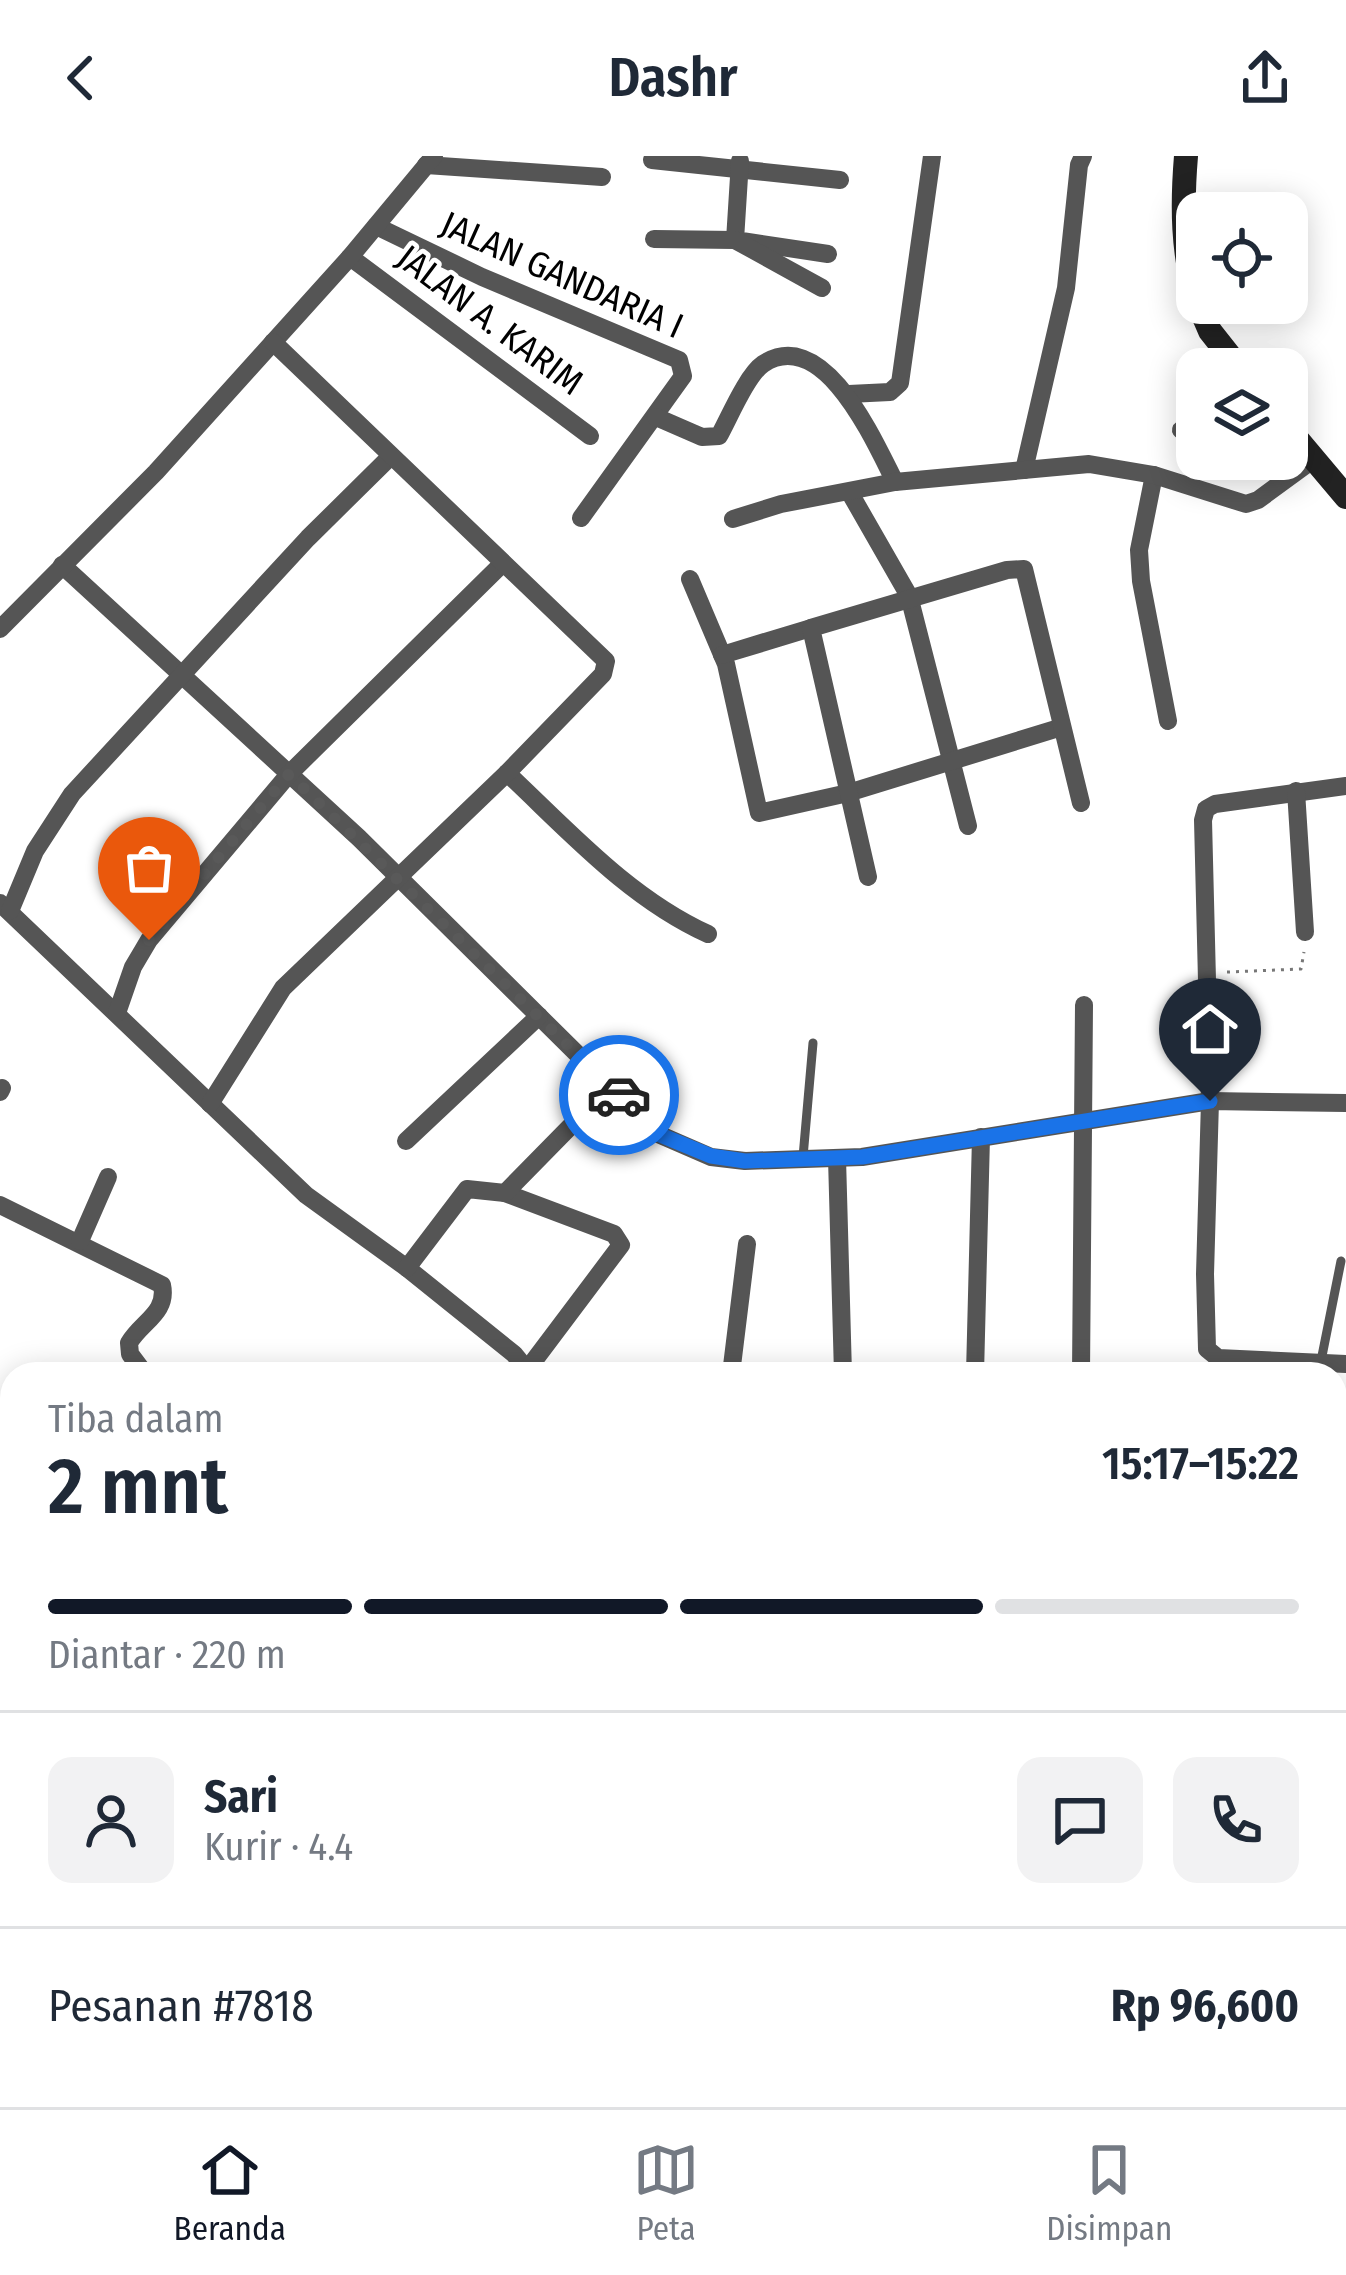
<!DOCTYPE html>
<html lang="id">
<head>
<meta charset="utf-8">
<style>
  :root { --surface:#fff; --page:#f2f2f3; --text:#1f2937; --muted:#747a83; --line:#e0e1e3; --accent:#111827 }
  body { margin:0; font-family:"Fira Sans Condensed",sans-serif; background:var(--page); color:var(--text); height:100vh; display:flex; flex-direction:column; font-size:45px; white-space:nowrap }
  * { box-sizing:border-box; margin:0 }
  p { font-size:39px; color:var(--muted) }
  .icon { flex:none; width:66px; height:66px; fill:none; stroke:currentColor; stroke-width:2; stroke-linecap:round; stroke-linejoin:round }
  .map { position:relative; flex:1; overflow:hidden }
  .drawer { position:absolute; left:0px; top:1206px; width:1347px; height:747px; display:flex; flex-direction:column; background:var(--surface); border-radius:36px 36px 0 0; box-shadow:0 6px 30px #0003 }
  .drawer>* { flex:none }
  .buttons { position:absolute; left:1176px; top:36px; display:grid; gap:24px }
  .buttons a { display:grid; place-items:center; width:132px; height:132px; border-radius:24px; background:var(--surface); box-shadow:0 6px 30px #0003; font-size:60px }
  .pin { position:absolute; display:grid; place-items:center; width:102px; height:102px; color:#fff; margin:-123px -51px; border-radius:50% 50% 50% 0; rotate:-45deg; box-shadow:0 0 12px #0007 }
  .pin .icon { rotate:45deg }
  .courier { position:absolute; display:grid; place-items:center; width:120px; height:120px; margin:-60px; border:9px solid #1a73e8; border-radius:50%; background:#fff; color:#222; box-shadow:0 3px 15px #0007 }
  .head em { font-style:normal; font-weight:600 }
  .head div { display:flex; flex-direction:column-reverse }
  .head { display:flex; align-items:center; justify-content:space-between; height:204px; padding:0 48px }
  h1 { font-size:78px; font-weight:600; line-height:90px }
  .bar { display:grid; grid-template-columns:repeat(4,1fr); gap:18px 12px; align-content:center; height:144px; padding:0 48px }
  .bar i { height:15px; border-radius:9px; background:var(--line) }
  .bar .active { background:var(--accent) }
  .bar p { grid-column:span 4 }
  .line { display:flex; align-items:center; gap:30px; padding:0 48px; border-top:3px solid var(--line) }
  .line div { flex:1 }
  .round { display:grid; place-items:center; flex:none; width:126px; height:126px; border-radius:24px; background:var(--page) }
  header { display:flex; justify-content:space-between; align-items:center; height:156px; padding:0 48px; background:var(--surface); font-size:54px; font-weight:600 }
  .tabs { display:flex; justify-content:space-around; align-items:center; height:168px; border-top:3px solid var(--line); background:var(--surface); font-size:33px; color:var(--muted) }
  .tabs a { display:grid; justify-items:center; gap:6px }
  .tabs .active { color:var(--accent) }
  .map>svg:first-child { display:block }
</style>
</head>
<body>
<header><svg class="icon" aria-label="back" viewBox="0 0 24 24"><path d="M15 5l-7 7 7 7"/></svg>Dashr<svg class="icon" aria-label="share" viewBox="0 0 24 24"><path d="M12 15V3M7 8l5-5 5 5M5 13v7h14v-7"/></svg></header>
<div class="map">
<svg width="1346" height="1951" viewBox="0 0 1346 1951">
  <rect width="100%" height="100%" fill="#fff"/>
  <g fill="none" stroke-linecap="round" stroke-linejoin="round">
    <polyline stroke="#777" stroke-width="3" stroke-dasharray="3 6" stroke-linecap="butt" points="1227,816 1301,813 1304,796"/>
    <g stroke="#555" stroke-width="9">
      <polyline points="803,1001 813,887"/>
      <polyline points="1321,1205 1341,1105"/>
      <polyline points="0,1467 12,1453"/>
      <polyline points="1187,1951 1188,1941"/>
    </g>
    <g stroke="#555" stroke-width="18">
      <polyline points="652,4 840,24"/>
      <polyline points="740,5 735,84 828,98"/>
      <polyline points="426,9 602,21"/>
      <polyline points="376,70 482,121 679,204 683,220 581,362"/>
      <polyline points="654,83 735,84 822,132"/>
      <polyline points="350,101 590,280"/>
      <polyline points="849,238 890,236 900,227 932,0"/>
      <path d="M656,261L702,281L719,280C729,262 747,219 763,208C824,168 875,287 895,326"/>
      <polyline points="1181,274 1197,264"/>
      <polyline points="1024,314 1066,132 1079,9 1083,0"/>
      <polyline points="1154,319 1139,394 1141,425 1168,565"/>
      <polyline points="850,337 909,440 968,670"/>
      <polyline points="733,363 781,348 895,326 1089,308 1154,319 1246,348 1258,344 1314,303"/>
      <polyline points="62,409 359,682 658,978 711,1001 745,1005 862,1001 1210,945 1346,947"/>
      <polyline points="690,423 726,508 759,657 848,637 1062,571"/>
      <polyline points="0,473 156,316 350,101 434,0"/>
      <polyline points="722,499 811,472"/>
      <path d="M507,617C570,676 629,742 708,778"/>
      <polyline points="1346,630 1215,648 1206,653 1203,664 1210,945 1205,1118 1207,1193 1218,1202 1346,1208"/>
      <polyline points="1296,635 1305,776"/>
      <polyline points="868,721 811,472 1007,414 1024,413 1081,647"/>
      <polyline points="0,747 306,1039 407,1112 514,1198 527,1214 524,1218"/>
      <polyline points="10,755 35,695 72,638 308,382 391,300"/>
      <polyline points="117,857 133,811 149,784 289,618 503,407"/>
      <polyline points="0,936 2,932"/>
      <polyline points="210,948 283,832 507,617 603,518 606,505 273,186"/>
      <polyline points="406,985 539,860"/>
      <polyline points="837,1002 843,1218"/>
      <polyline points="505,1037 614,1078 621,1089 527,1214"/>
      <path d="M0,1049L162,1129C168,1157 141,1166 129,1187L130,1198L145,1218"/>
      <polyline points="80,1085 108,1021"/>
      <polyline points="407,1112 467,1033 505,1037 610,930"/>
      <polyline points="731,1218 747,1088"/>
      <polyline points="975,1218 981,981"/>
      <polyline points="1081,1218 1084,849"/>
      <polyline points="1335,1291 1338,1291"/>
      <polyline points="1335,1664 1346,1663"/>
      <polyline points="0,1672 12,1693"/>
      <polyline points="0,1872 12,1864"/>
      <polyline points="0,1932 7,1951"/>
      <polyline points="539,1941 546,1951"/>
      <polyline points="1153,1941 1158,1951"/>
      <polyline points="48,1951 93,1946"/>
    </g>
    <g stroke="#555" stroke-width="24">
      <polyline points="1335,1546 1346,1545"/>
      <polyline points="1335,1566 1346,1565"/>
      <polyline points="315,1951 319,1941"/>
    </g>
    <g stroke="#222" stroke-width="24">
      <path d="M1186,0C1182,48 1182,98 1197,145"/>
      <polyline points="1198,147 1210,175 1240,213"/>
      <polyline points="1287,271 1346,341"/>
    </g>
  </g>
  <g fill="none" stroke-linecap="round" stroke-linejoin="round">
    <polyline stroke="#595959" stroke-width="12" stroke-dasharray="0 21.6" points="149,784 289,618 619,939"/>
    <polyline stroke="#1a73e8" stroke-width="15" points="619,939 658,978 711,1000 745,1005 862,1001 1210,945"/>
  </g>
  <g text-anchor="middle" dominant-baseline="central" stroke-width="9" stroke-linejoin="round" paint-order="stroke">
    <g font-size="36" fill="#000" stroke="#fff">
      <text transform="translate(562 119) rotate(24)">JALAN GANDARIA I</text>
      <text transform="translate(490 164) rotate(37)">JALAN A. KARIM</text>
    </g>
  </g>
</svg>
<div class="buttons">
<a><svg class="icon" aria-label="locate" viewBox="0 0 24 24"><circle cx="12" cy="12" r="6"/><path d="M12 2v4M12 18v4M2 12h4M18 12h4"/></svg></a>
<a><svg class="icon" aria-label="layers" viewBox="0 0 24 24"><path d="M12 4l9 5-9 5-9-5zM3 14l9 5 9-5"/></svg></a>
</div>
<div class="pin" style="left:149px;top:784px;background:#ea580c"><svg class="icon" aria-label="bag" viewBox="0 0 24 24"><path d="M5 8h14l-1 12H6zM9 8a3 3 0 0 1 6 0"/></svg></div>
<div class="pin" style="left:1210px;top:945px;background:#1f2937"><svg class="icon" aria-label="home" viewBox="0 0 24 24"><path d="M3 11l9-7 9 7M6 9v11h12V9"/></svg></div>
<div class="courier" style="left:619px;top:939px"><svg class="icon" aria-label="car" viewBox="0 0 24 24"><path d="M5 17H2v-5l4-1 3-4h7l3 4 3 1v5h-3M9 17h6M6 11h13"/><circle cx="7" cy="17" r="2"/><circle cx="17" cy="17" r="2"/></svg></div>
<section class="drawer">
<div class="head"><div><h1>2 mnt</h1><p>Tiba dalam</p></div><em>15:17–15:22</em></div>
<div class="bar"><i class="active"></i><i class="active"></i><i class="active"></i><i></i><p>Diantar · 220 m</p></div>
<div class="line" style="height:216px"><a class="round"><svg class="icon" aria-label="person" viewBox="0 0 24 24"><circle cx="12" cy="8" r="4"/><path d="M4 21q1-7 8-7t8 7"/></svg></a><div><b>Sari</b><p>Kurir · 4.4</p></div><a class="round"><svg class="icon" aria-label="chat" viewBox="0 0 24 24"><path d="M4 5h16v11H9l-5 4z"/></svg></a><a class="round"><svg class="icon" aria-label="phone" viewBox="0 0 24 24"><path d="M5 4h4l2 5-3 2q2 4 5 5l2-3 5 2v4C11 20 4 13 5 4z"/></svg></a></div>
<div class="line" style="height:156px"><div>Pesanan #7818</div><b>Rp 96,600</b></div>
</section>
</div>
<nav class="tabs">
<a class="active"><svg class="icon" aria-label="home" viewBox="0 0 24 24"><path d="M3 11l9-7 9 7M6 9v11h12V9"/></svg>Beranda</a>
<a><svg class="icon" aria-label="map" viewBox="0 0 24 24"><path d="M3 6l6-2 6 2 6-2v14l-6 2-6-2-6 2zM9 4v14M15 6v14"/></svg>Peta</a>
<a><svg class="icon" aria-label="saved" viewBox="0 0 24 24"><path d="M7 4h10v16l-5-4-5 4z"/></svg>Disimpan</a>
</nav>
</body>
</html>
